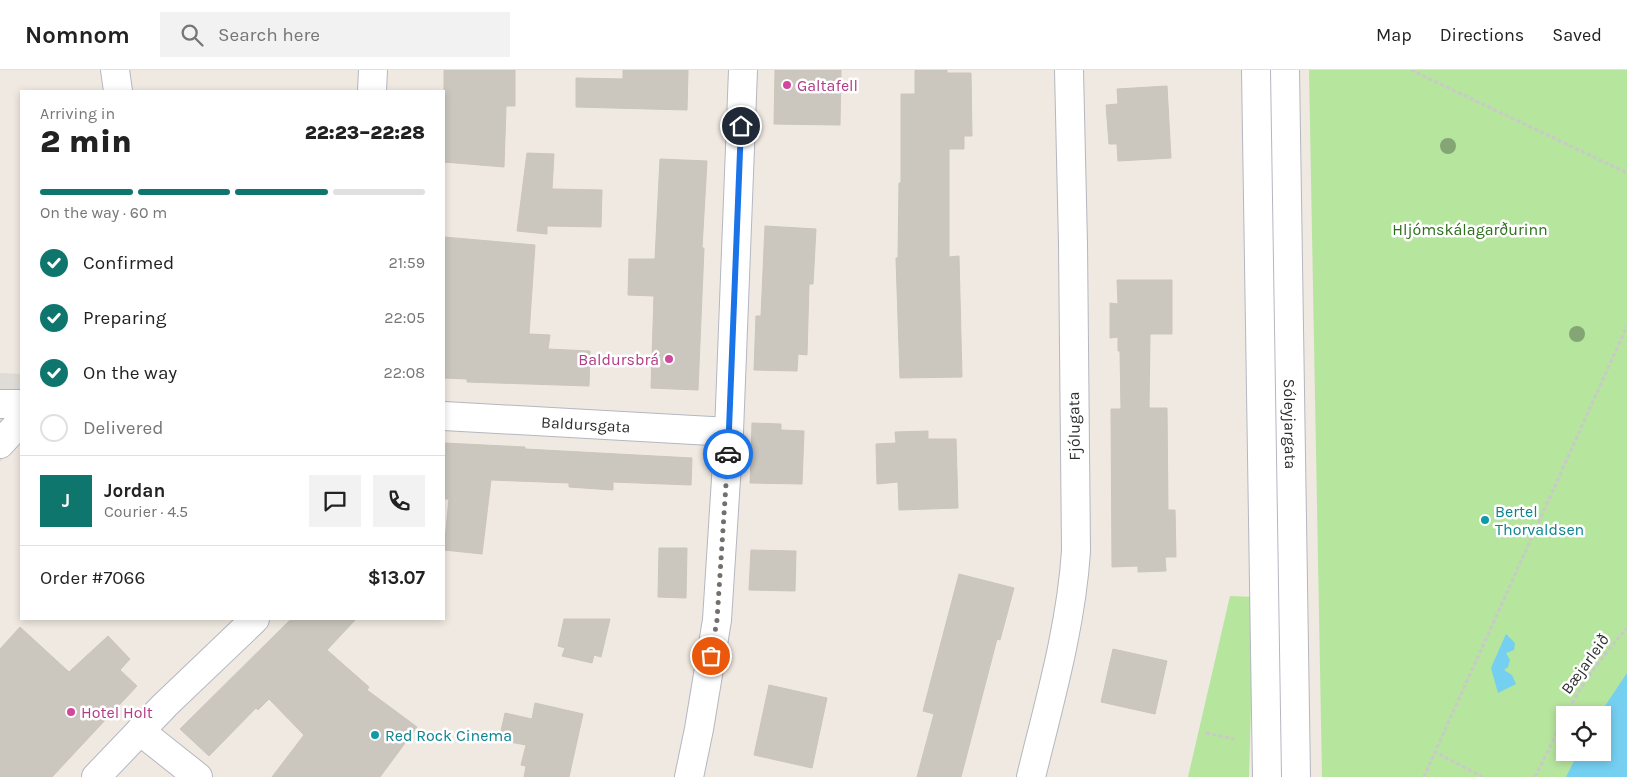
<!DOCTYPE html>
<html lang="en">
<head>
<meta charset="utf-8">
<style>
  :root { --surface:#fff; --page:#f2f2f2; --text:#222; --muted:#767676; --line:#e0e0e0; --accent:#0f766e }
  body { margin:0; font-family:Karla,sans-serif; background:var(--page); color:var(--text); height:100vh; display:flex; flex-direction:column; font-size:19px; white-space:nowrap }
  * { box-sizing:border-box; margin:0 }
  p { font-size:16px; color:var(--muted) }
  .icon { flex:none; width:28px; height:28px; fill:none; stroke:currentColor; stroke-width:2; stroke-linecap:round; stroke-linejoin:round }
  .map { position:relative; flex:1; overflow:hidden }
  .panel { position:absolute; left:20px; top:20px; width:425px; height:530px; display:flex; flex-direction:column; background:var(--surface); border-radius:0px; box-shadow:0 2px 8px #0003 }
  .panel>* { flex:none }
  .controls { position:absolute; left:1556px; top:636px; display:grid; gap:10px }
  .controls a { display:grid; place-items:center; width:55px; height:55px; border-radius:0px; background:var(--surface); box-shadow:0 2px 8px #0003; font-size:25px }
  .pin { position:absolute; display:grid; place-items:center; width:42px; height:42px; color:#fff; margin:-21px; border:2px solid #fff; border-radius:50%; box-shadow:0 1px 5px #0007 }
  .courier { position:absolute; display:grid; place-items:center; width:50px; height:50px; margin:-25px; border:4px solid #1a73e8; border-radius:50%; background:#fff; color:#222; box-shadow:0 1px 6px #0007 }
  .head em { font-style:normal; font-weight:800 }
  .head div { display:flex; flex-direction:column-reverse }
  .head { display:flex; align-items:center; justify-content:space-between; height:85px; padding:0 20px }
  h1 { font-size:32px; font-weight:800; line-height:38px }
  .bar { display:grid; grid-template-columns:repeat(4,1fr); gap:8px 5px; align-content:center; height:60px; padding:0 20px }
  .bar i { height:6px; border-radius:4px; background:var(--line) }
  .bar .current { background:var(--accent) }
  .bar p { grid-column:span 4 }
  .line { display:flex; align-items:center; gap:12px; padding:0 20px; border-top:1px solid var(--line) }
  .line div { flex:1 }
  .round { display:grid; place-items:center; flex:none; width:52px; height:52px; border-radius:0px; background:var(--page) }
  ol { padding:0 20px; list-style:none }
  li { display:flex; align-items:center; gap:15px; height:55px }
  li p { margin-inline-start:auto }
  li .icon { padding:5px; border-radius:50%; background:var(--accent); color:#fff; stroke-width:4 }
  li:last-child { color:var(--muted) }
  li i { width:28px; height:28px; border:2px solid var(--line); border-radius:50% }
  header { display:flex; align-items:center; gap:30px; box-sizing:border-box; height:70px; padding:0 25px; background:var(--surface); border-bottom:1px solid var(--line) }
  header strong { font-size:24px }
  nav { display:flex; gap:28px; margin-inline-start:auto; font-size:18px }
  .search { width:350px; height:45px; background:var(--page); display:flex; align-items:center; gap:12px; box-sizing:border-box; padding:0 18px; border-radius:0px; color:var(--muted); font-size:19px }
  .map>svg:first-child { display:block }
</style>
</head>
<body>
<header>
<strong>Nomnom</strong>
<div class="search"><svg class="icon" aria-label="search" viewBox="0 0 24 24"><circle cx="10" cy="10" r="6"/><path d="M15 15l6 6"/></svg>Search here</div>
<nav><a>Map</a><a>Directions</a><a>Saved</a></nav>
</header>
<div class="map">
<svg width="1627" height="707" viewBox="0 0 1627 707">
  <rect width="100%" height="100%" fill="#efe9e1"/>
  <g fill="#b6e59e" fill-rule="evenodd">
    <path d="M1309,0H1627V707H1322ZM1565,645H1602V682H1565Z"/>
    <polygon points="1230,526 1254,527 1249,707 1188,707"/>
  </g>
  <polygon fill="#dfdcd8" points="0,303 21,304 21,370 0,392"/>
  <g fill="#75cff0">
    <polygon points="1506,564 1515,573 1514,580 1506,583 1510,590 1508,597 1504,600 1512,605 1516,614 1498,623 1491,598"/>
    <polygon points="1627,603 1627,707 1566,707 1578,683 1602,682 1602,645 1599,645"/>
  </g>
  <g fill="#cbc7bf" stroke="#cbc5ba">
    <polygon points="444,0 515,0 515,36 506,36 504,97 444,92"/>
    <polygon points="623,0 688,0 687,40 576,37 576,8 623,9"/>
    <polygon points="775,0 841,0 840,55 774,54"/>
    <polygon points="915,0 947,0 947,3 971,3 972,66 964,66 964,79 949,79 949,187 959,186 962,307 900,308 896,188 898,188 899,113 901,113 901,24 915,24"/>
    <polygon points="1167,16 1171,88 1118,91 1117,74 1109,74 1106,35 1118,34 1117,19"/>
    <polygon points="527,83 554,84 552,119 602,120 601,157 547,156 547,164 517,161"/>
    <polygon points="660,89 707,91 702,178 704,178 698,320 651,318 654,226 628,225 629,189 655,189"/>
    <polygon points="765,156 816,159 813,214 809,214 807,285 798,284 797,301 754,300 756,246 761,246"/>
    <polygon points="444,167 535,175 529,264 550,265 548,279 590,281 589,316 467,312 467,309 444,308"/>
    <polygon points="1117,210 1172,210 1172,264 1150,264 1149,338 1167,338 1168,440 1175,440 1176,487 1165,487 1166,501 1138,502 1138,496 1112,497 1111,339 1121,339 1120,281 1118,281 1118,267 1110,268 1110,233 1118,234"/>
    <polygon points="752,353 781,354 781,360 804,361 802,414 750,413"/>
    <polygon points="928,361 928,369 956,369 958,438 899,440 898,412 877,414 876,374 896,373 895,362"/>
    <polygon points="444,373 525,377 525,379 692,388 691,415 613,412 613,420 569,417 569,413 491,410 482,484 444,480 449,429 444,429"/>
    <polygon points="659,478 687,478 686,528 658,527"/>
    <polygon points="751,480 796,481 795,521 749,520"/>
    <polygon points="959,504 1014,518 1000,570 997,569 961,707 917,707 934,644 923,641"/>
    <polygon points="291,549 356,549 327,580 369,617 367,620 417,657 380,707 272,707 304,665 269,629 258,640 256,638 209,686 180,659"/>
    <polygon points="564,549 610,549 601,587 594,585 592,593 562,586 565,578 558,576"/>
    <polygon points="20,557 69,602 108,566 130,589 120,600 137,616 52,707 0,707 0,579"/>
    <polygon points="1113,579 1167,591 1155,644 1101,632"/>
    <polygon points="769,615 827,628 812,698 754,685"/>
    <polygon points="535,633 583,644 569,707 524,707 526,696 521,695 526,675 499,670 505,643 532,649"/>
  </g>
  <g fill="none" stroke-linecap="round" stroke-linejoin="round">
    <g stroke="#b4b7c1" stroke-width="30">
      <g id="minor">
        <polyline points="115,0 118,21"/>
        <polyline points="372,21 373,0"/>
        <polyline points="0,334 21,334"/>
        <path id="s1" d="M444,346L729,362"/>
        <polyline points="0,374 21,351"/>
        <polyline points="140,661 198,707"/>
        <polyline points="96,707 165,635 255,549"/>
        <polyline points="689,707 699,659 717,550 729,362 743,0"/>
        <path d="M1031,707C1049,633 1071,558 1076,481L1073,174L1069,0"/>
      </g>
    </g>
    <g stroke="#b4b7c1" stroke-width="30">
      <g id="secondary">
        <polyline points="1256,0 1267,707"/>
        <path id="s2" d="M1285,0L1296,707"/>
      </g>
    </g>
    <g stroke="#c9c9c9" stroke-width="3" stroke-dasharray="4 2.5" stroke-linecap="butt">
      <polyline points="1411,0 1627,103"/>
      <path d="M1566,645C1581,613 1604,585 1627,558"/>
      <polyline points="1206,663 1234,669"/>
      <polyline points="1424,707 1435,682"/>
      <polyline points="1483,707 1435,682 1627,256"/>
      <polyline points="1535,707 1565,646"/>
    </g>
    <use href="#minor" stroke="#fff" stroke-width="28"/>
    <use href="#secondary" stroke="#fff" stroke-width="28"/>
  </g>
  <g fill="#84a574">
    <circle cx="1448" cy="76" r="8"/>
    <circle cx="1577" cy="264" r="8"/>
  </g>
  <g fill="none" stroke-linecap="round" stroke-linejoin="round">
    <polyline stroke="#726f6d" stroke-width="5" stroke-dasharray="0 9" points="711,586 717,550 728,384"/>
    <polyline stroke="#1a73e8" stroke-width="6" points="728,384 741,56"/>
  </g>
  <g fill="#d1479c" stroke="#fff" stroke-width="2">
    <circle cx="787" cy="15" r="5"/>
    <circle cx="669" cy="289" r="5"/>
    <circle cx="71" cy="642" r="5"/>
  </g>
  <g fill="#0f9aa8" stroke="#fff" stroke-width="2">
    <circle cx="1485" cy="450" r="5"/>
    <circle cx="375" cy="665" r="5"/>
  </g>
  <g text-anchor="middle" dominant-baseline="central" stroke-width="5" stroke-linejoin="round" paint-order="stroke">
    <g font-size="16" fill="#b23c85" stroke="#fff" text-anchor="start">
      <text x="797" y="15">Galtafell</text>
      <text x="659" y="289" text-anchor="end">Baldursbrá</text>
      <text x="81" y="642">Hotel Holt</text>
    </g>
    <g font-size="16" fill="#2c6e1b" stroke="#fff">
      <text x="1470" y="159">Hljómskálagarðurinn</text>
    </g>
    <g font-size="16" fill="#2e2e2e" stroke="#fff">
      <text stroke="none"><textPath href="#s1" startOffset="142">Baldursgata</textPath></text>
      <text stroke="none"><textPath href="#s2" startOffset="354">Sóleyjargata</textPath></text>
      <text transform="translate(1074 356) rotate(-91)">Fjólugata</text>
      <text transform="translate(1585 594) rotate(-54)">Bæjarleið</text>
    </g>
    <g font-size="16" fill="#0d838f" stroke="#fff" text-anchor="start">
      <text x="1495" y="441">Bertel<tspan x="1495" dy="18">Thorvaldsen</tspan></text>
      <text x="385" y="665">Red Rock Cinema</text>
    </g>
  </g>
</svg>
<div class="controls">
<a><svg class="icon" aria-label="locate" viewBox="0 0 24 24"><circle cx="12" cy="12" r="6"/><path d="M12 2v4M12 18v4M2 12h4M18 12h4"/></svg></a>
</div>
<div class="pin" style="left:711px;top:586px;background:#ea580c"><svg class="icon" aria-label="bag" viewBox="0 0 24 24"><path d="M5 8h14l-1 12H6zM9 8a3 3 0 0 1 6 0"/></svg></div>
<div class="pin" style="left:741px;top:56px;background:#1f2937"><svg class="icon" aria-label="home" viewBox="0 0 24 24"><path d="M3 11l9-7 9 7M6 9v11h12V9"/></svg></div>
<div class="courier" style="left:728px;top:384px"><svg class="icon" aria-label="car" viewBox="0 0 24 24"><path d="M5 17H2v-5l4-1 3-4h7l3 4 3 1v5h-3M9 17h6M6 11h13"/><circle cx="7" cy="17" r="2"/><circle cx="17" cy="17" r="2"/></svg></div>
<section class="panel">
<div class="head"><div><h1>2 min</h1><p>Arriving in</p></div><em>22:23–22:28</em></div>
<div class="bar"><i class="current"></i><i class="current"></i><i class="current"></i><i></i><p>On the way · 60 m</p></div>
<ol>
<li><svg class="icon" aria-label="check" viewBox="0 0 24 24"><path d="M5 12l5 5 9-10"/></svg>Confirmed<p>21:59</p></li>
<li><svg class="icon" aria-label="check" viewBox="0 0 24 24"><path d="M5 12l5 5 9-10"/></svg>Preparing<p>22:05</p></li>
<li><svg class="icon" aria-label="check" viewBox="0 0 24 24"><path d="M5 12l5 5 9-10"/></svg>On the way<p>22:08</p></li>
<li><i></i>Delivered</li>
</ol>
<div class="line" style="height:90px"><b class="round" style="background:var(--accent);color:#fff">J</b><div><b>Jordan</b><p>Courier · 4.5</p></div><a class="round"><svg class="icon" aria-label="chat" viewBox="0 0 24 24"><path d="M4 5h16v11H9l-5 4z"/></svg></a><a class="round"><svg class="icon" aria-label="phone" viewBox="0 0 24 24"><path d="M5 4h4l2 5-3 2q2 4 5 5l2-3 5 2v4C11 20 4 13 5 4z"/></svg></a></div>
<div class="line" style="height:65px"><div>Order #7066</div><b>$13.07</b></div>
</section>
</div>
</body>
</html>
